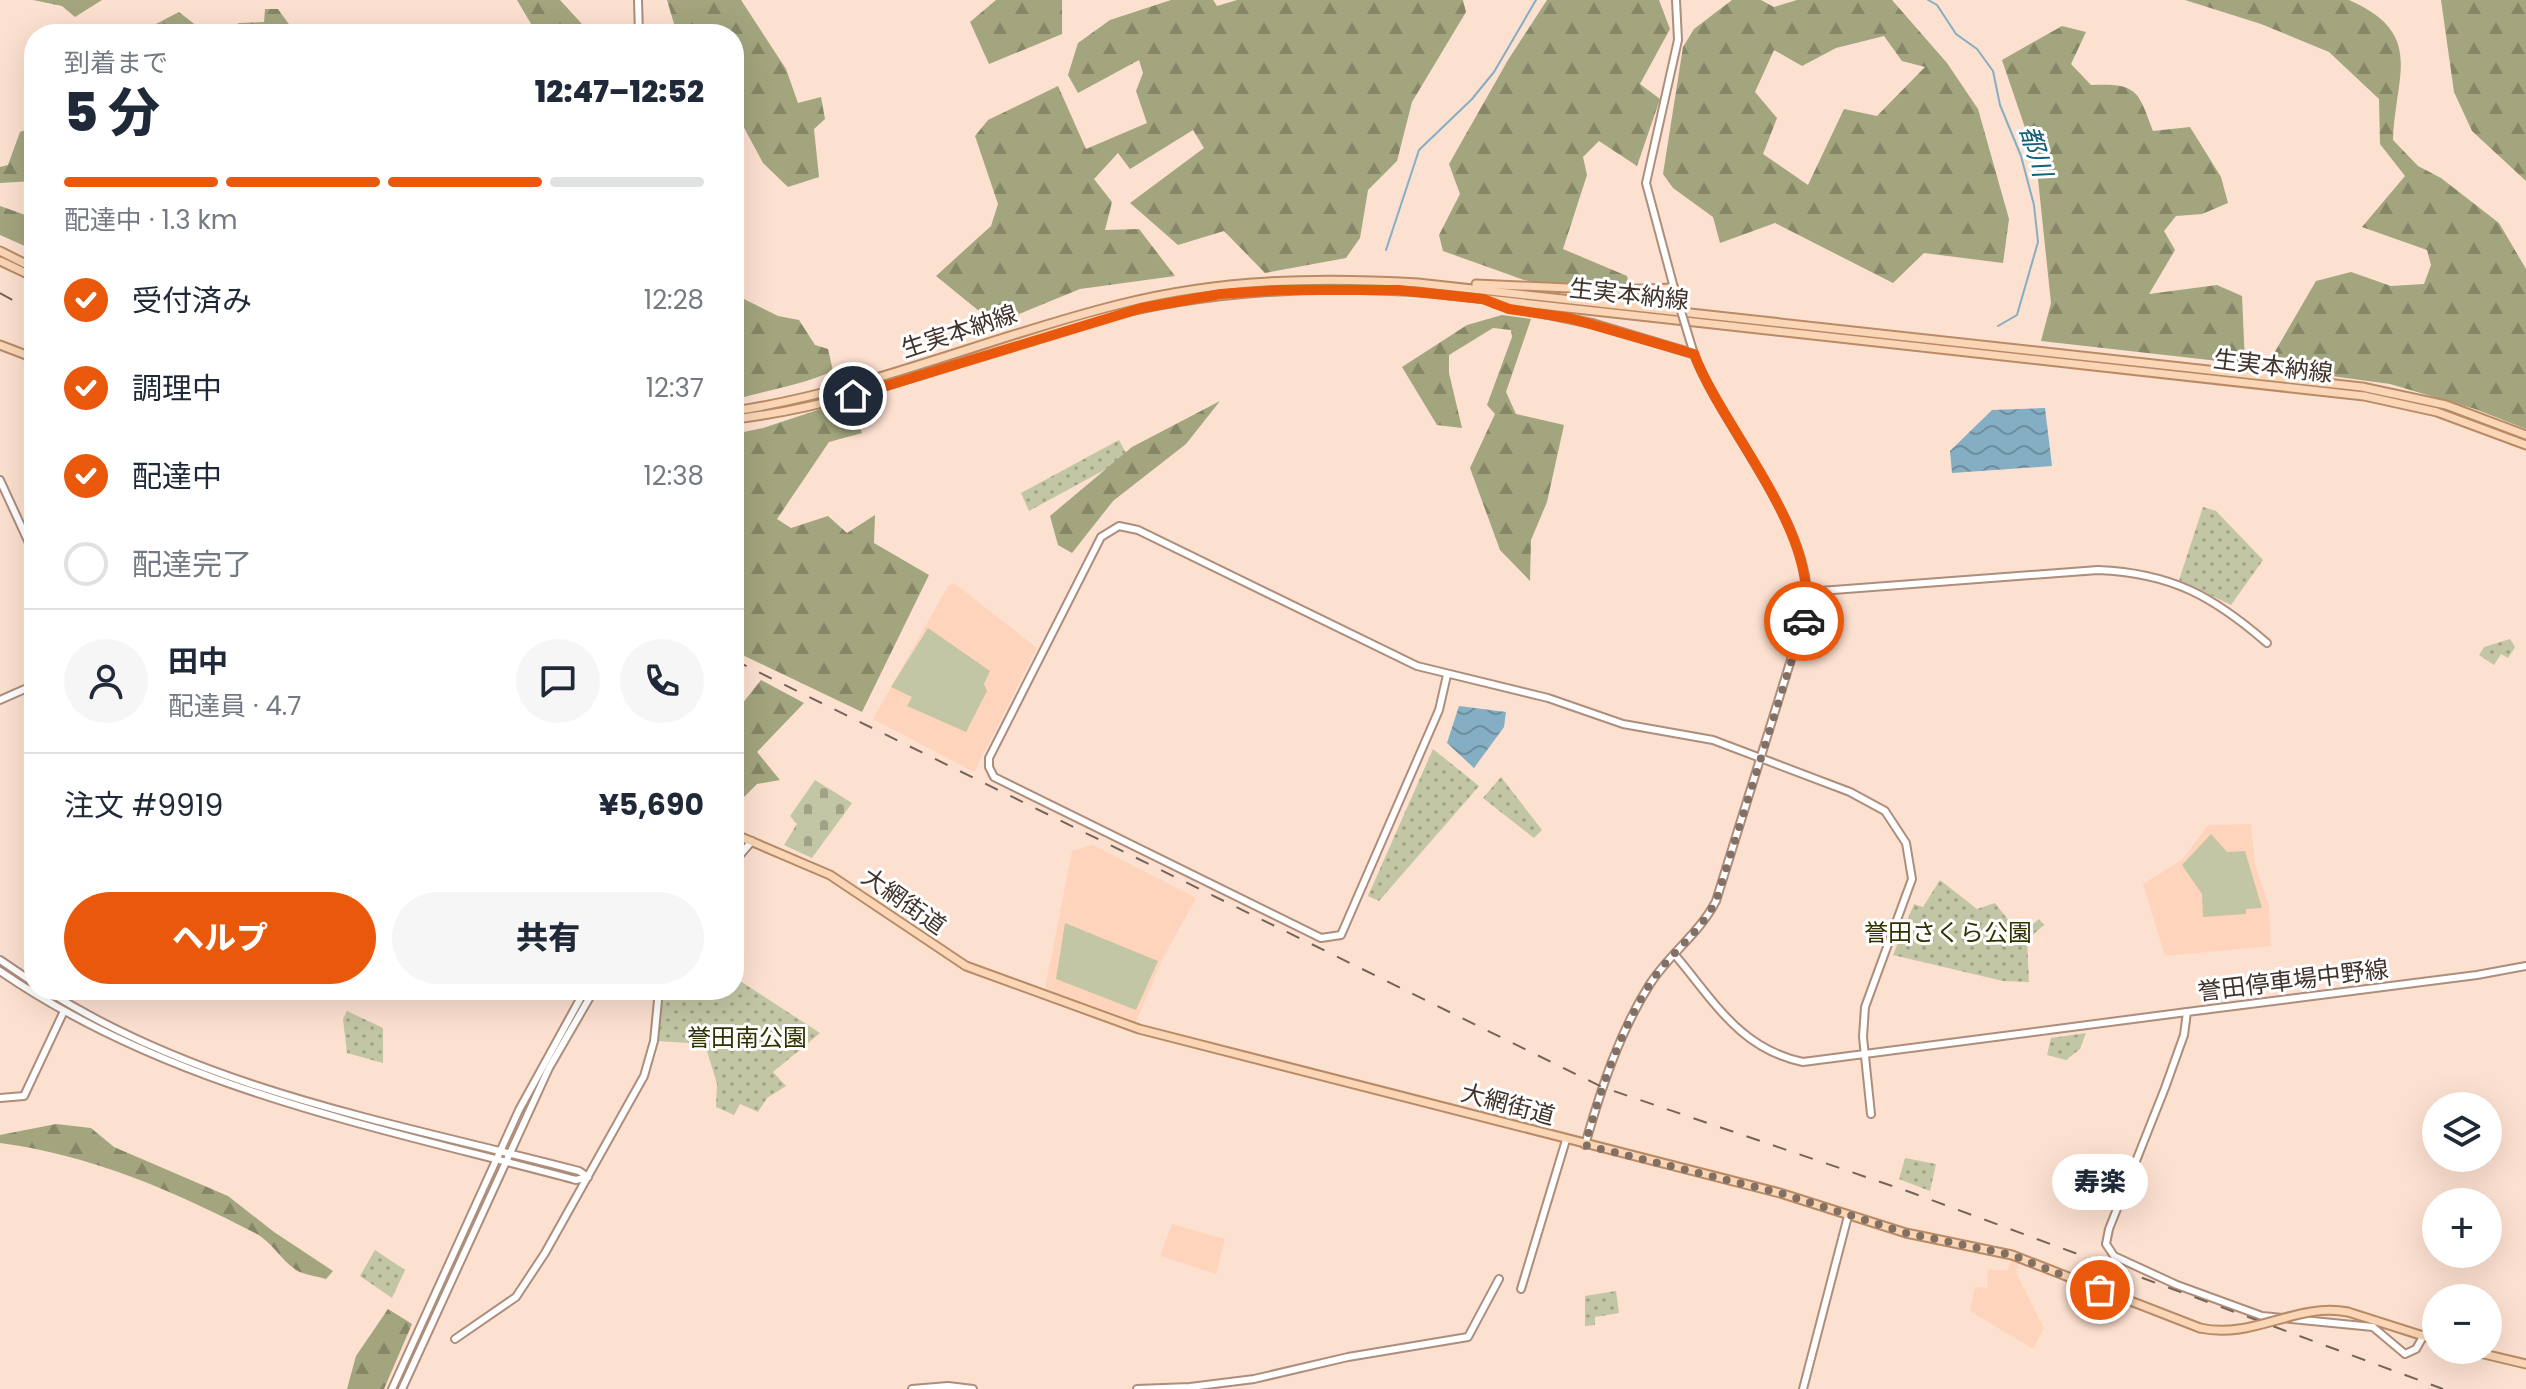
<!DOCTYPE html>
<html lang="ja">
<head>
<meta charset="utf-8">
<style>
  :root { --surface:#fff; --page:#f6f6f7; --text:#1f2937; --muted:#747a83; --line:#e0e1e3; --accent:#ea580c }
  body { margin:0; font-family:Poppins,"Noto Sans JP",sans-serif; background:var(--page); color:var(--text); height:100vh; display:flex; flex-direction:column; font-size:30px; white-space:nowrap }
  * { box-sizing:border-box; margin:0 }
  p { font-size:26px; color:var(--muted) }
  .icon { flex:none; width:44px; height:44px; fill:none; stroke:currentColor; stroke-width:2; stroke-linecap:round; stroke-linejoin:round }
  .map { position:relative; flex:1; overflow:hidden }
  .side { position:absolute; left:24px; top:24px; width:720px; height:976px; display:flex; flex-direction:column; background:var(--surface); border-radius:32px; box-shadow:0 8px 32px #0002 }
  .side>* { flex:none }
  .buttons { position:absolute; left:2422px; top:1092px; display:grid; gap:16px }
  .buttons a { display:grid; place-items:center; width:80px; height:80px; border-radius:50%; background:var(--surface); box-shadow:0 8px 32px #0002; font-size:40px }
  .pin { position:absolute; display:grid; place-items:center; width:68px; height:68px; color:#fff; margin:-34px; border:4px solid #fff; border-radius:50%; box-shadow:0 2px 8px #0007 }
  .courier { position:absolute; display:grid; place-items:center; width:80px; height:80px; margin:-40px; border:6px solid #ea580c; border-radius:50%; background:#fff; color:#222; box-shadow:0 2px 10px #0007 }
  .bubble { position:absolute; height:56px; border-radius:28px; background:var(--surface); box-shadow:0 8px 32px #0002; font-size:26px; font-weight:800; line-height:56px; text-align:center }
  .overview em { font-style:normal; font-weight:800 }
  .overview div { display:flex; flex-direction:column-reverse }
  .overview { display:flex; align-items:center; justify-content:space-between; height:136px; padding:0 40px }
  h1 { font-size:52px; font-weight:800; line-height:60px }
  .bar { display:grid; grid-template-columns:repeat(4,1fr); gap:12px 8px; align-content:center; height:96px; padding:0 40px }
  .bar i { height:10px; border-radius:6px; background:var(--line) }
  .bar .selected { background:var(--accent) }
  .bar p { grid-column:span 4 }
  .line { display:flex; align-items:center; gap:20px; padding:0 40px; border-top:2px solid var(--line) }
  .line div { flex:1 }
  .round { display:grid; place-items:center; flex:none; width:84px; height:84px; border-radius:42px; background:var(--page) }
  ol { padding:0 40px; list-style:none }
  li { display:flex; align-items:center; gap:24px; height:88px }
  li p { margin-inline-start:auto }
  li .icon { padding:8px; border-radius:50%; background:var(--accent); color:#fff; stroke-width:4 }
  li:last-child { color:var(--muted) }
  li i { width:44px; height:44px; border:4px solid var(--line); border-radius:50% }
  .cta { display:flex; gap:16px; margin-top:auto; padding:16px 40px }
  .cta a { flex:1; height:92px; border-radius:48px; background:var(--accent); color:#fff; font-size:32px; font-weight:800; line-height:92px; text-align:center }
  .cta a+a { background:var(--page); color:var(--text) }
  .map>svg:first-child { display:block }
</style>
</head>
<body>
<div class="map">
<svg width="2526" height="1389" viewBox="0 0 2526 1389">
  <defs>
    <pattern id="grass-dots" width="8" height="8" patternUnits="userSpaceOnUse" patternTransform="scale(2)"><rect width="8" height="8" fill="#c3c6a4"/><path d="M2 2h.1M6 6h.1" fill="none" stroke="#a0a186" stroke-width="1.8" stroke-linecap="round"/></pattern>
    <pattern id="forest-firs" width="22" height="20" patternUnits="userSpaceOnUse" patternTransform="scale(2)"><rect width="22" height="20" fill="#a3a57e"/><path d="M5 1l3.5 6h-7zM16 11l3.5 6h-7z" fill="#868767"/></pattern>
    <pattern id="cemetery-stones" width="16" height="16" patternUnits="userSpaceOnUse" patternTransform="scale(2)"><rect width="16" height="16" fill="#c3c6a4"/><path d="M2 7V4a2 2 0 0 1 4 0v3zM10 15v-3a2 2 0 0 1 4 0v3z" fill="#a0a186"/></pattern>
    <pattern id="water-waves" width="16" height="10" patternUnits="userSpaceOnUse" patternTransform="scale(2)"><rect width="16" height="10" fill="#84aec3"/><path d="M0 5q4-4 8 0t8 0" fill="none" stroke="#6d8e9f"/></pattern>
  </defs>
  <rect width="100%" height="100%" fill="#fce0d0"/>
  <g fill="#fed5bc">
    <polygon points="954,583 1037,648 974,772 873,719 948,586"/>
    <polygon points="2251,824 2255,865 2269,906 2271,946 2165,956 2143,884 2182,860 2208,825"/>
    <polygon points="1093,845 1196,898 1162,960 1136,1022 1045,989 1072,851"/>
    <polygon points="1172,1224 1225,1239 1216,1274 1160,1256"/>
    <polygon points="2012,1259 2019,1262 2016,1272 2044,1328 2033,1349 1970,1311 1975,1287 1987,1288 1988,1269 2007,1271"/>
  </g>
  <g fill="url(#grass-dots)">
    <polygon points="1119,440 1128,457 1029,511 1021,493"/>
    <polygon points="2203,507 2216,511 2263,560 2231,605 2179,580"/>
    <polygon points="2510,639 2515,647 2508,658 2501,654 2494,665 2479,655 2484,647"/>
    <polygon points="1433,749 1479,786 1379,901 1368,896"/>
    <polygon points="1501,777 1542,830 1534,838 1483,798"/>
    <polygon points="1940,880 1977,909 1995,903 2020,935 2039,919 2044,925 2027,940 2029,982 2003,981 1893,955 1914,904 1923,907"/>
    <polygon points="734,977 820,1033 773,1072 786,1086 767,1098 758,1112 740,1104 734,1115 716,1107 717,1084 705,1044 657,1041 662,996 691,999 692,990 734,990"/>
    <polygon points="347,1011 383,1028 383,1063 347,1053 343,1019"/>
    <polygon points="2086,1033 2080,1049 2066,1060 2047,1055 2051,1038"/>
    <polygon points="1905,1158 1936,1164 1930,1191 1899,1179"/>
    <polygon points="375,1250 405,1270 392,1298 360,1276"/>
    <polygon points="1616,1291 1619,1313 1595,1317 1595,1325 1585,1326 1585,1296"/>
  </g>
  <g fill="url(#forest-firs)" fill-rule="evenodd">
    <polygon points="33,0 102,0 75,17 62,6"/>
    <polygon points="517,0 560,0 582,24 597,34 537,34"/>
    <polygon points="667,0 741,0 786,69 798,103 821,97 825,119 814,129 819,177 788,187 763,163 734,109 734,34 677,34"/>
    <polygon points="996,0 1062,0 1062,34 989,64 970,22"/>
    <polygon points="1171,0 1213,0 1217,6 1237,0 1463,0 1466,12 1412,102 1397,161 1368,190 1360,238 1346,258 1265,273 1224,231 1178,245 1130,203 1204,148 1193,130 1130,169 1118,153 1094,179 1112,202 1105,230 1139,229 1175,276 1080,289 995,324 936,276 991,226 998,204 975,136 988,120 1058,86 1086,149 1147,123 1136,91 1143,73 1139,60 1078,93 1068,75 1078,43 1110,20"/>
    <polygon points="1547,0 1659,0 1670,29 1640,84 1660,99 1637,166 1599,141 1583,157 1587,175 1563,249 1627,276 1631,299 1524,280 1443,251 1439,235 1460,194 1449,164 1508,60"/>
    <path d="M1732,0H1761L1774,7L1797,0H1892L1947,63L1978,109L2009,219L2003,263L1924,253L1893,283L1775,223L1720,243L1713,217L1673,188L1663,174L1683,47L1694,29ZM1884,36L1902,61L1925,67L1877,116L1844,109L1808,185L1763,154L1777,118L1755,92L1774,50L1802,66L1836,48Z"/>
    <path d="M2185,0H2349C2426,34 2395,75 2393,140L2418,166L2441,178L2499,223L2526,269V429L2475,409L2390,384L2266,367L2316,281L2351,272L2391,286L2424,284L2431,265L2427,250L2362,227L2405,176L2380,144L2379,99L2329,52L2261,24Z"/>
    <polygon points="2441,0 2526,0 2526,181 2472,131 2454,92"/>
    <polygon points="265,9 278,9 296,34 220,34 239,23 264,22"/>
    <polygon points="179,12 207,34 159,34 150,27"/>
    <path d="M2062,26L2086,32L2071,64L2091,85C2137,83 2138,90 2153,131L2190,127L2221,177L2228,203L2202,214L2176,216L2164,231L2175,250L2149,294L2217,285L2242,296L2245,364L2041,341L2051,303L2036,160L2002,60Z"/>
    <polygon points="34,127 34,181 0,183 0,167 8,165 20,132"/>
    <polygon points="0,206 34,218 34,250 0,235"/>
    <path d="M734,294L778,316L799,320L815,345L828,349L833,371C802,385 767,390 734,400Z"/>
    <polygon points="1502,315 1531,319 1506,392 1516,414 1564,425 1547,502 1531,540 1530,581 1500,550 1470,468 1495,414 1487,405 1512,337 1511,330 1493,328 1449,355 1449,373 1462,428 1437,425 1402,367 1467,325"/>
    <polygon points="1220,401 1186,444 1113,501 1072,553 1058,545 1050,516 1132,447"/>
    <polygon points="839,403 851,406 862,433 829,442 777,519 791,528 828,516 847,533 875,515 874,543 929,575 862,712 734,651 734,434 763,428"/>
    <polygon points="761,680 804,703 757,752 780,780 757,784 740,801 734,791 734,714"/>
    <path d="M56,1124L91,1128L114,1147L228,1196L274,1232L333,1271L326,1279C317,1276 304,1275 296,1270C281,1260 271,1241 255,1233C174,1191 91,1155 0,1143V1135Z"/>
    <polygon points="388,1309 412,1324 384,1389 347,1389 356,1356"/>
  </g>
  <polygon fill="url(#cemetery-stones)" points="815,780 852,803 812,858 784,845 797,824 790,816"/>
  <g fill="#c3c6a4">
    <polygon points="928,628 990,671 984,684 987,691 966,732 907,706 912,697 891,687"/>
    <polygon points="2211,834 2227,852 2245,851 2262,908 2246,909 2246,914 2203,917 2202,894 2182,865"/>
    <polygon points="1065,923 1158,961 1136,1010 1056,979"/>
  </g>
  <g fill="url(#water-waves)">
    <polygon points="2045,408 2052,466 1952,473 1950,451 1992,410"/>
    <polygon points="1459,706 1506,712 1504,727 1474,768 1447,743"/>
  </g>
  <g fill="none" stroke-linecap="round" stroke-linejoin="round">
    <g stroke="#84aec3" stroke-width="2">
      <polyline points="1928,0 1937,5 1956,34 1977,49 1993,71 2000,105 2021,156 2034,205 2038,242 2017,315 1998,326"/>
      <polyline points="1386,250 1419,150 1472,99 1494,72 1536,0"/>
    </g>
    <g stroke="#ad8d7b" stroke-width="10">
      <g id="tertiary">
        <polyline points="638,0 639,34"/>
        <polyline points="1674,288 1646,183 1678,40 1676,0"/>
        <polyline points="0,480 34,554"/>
        <path d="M1807,592L2098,570C2171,573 2213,596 2267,643"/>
        <polyline points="1447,675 1439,710 1341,935 1321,938 994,777 989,767 989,758 1101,537 1119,526 1138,530 1417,666 1548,698 1623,724 1713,740 1850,792 1885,811 1906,843 1912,879 1865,1007 1863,1037 1871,1114"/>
        <polyline points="0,700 34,685"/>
        <polyline points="734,862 752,841"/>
        <path d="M1675,955C1714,1001 1740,1049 1803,1062L2187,1012"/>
        <polyline points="0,960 34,983"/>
        <path d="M0,971C171,1089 379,1127 576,1180L588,1177"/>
        <path d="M46,990C205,1091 400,1124 579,1171L588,1177"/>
        <polyline points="0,1098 24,1096 64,1011"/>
        <path d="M1585,1145C1601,1089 1619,1033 1650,984C1670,953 1699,934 1716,901L1807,608C1813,524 1723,430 1694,354"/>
        <polyline points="1521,1289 1566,1140"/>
        <polyline points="455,1339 516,1297 545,1253 644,1076 654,1041 659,990"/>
        <polyline points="392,1389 519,1110 585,990"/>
        <polyline points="402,1389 549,1068 594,990"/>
        <polyline points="912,1389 948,1386 973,1389"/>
        <polyline points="1137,1389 1190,1387 1254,1379 1348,1357 1468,1337 1499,1279"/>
      </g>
    </g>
    <g stroke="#ad8d7b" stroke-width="10">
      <g id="secondary">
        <polyline points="2424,1335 2416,1349 2405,1354 2373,1327 2262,1316 2177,1285 2114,1256 2106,1244 2109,1229 2165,1088 2184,1035 2187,1012 2477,975 2526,966"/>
        <polyline points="1803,1389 1848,1216"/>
      </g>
    </g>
    <g stroke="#b88b66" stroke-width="11">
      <g id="primary">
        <polyline points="0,251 34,268"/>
        <polyline points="0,261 34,277"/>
        <polyline points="1476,284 1613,290 1674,288"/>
        <polyline points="1494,303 1594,324 1694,354"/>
        <polyline points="0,345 34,358"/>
        <path d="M734,411C867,391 991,336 1121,304C1219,279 1318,277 1418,283L2362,387L2446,405L2526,435"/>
        <path d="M734,419C858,405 971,354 1090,321C1202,290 1317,284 1432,293L2364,396L2437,412L2526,445"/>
        <polyline points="734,834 830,875 966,966 1139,1029 1780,1193 1906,1233 2012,1255 2200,1328"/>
        <polyline points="2348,1312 2436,1340"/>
        <polyline points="2467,1350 2526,1364"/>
      </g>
    </g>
    <use href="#tertiary" stroke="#fff" stroke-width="6"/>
    <use href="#secondary" stroke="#fff" stroke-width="6"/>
    <use href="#primary" stroke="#fbd6b6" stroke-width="7"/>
    <g stroke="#756359" stroke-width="2" stroke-dasharray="14 14" stroke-linecap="butt">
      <polyline points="0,293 34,312"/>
      <polyline points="734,660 1602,1087 1907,1191 2443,1389"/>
    </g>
    <g stroke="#ad8d7b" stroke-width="10" stroke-linecap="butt">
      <polyline id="tertiary-bridge" points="1674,288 1694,354"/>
    </g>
    <g stroke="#b88b66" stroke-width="11" stroke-linecap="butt">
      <path id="primary-bridge" d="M2200,1328C2253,1340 2296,1302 2348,1312"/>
    </g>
    <use href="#tertiary-bridge" stroke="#fff" stroke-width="6"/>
    <use href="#primary-bridge" stroke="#fbd6b6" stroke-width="7"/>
  </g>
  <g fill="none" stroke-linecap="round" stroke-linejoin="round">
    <path stroke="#827065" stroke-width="8" stroke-dasharray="0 14.4" d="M1804,621L1716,901C1698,936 1670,952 1650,984C1619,1033 1601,1089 1585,1145L1780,1193L1906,1233L2012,1255L2100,1290"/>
    <path stroke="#ea580c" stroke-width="10" d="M853,396L1142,308L1221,294L1281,290H1398L1483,299L1509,309L1569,318L1694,354C1723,430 1823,536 1804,621"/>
  </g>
  <g text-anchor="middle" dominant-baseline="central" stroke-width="6" stroke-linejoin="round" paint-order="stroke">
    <g font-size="24" fill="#40332b" stroke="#fff">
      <text transform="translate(1629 294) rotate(6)">生実本納線</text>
      <text transform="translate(959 331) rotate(-18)">生実本納線</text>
      <text transform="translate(2273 366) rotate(7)">生実本納線</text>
      <text transform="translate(904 901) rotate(35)">大網街道</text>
      <text transform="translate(2293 980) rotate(-7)">誉田停車場中野線</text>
      <text transform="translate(1508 1104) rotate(15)">大網街道</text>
    </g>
    <g font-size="24" fill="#323200" stroke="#fff">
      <text x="1948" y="932">誉田さくら公園</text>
      <text x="747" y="1037">誉田南公園</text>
    </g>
    <g font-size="26" font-style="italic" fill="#105f7c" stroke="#fff">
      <text transform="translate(2036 151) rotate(73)">都川</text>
    </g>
  </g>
</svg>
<div class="buttons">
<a><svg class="icon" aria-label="layers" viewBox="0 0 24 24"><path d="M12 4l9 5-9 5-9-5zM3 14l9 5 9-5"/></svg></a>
<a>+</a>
<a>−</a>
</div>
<div class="pin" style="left:2100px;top:1290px;background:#ea580c"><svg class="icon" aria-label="bag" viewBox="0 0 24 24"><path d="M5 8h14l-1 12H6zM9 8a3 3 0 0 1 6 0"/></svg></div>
<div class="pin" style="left:853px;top:396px;background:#1f2937"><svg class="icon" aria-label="home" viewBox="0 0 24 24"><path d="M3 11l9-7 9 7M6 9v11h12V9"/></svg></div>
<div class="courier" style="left:1804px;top:621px"><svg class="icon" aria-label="car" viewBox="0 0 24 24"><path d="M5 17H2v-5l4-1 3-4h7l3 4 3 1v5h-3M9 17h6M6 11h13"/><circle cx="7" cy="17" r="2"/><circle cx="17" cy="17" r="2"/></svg></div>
<div class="bubble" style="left:2052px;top:1154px;width:96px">寿楽</div>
<section class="side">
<div class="overview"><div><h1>5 分</h1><p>到着まで</p></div><em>12:47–12:52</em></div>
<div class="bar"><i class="selected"></i><i class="selected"></i><i class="selected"></i><i></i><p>配達中 · 1.3 km</p></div>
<ol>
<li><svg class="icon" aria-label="check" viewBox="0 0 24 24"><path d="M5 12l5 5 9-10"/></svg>受付済み<p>12:28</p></li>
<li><svg class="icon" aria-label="check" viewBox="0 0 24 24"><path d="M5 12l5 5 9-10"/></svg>調理中<p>12:37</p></li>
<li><svg class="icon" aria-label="check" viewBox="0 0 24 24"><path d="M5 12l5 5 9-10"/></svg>配達中<p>12:38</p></li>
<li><i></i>配達完了</li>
</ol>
<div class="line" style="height:144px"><a class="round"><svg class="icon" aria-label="person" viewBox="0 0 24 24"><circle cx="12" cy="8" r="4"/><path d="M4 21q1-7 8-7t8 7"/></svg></a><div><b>田中</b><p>配達員 · 4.7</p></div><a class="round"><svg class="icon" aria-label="chat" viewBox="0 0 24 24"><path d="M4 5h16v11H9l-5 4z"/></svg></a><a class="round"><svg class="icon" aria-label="phone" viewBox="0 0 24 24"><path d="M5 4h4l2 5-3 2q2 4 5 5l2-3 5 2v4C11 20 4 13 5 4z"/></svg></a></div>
<div class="line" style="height:104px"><div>注文 #9919</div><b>¥5,690</b></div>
<div class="cta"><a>ヘルプ</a><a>共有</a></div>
</section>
</div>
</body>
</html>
